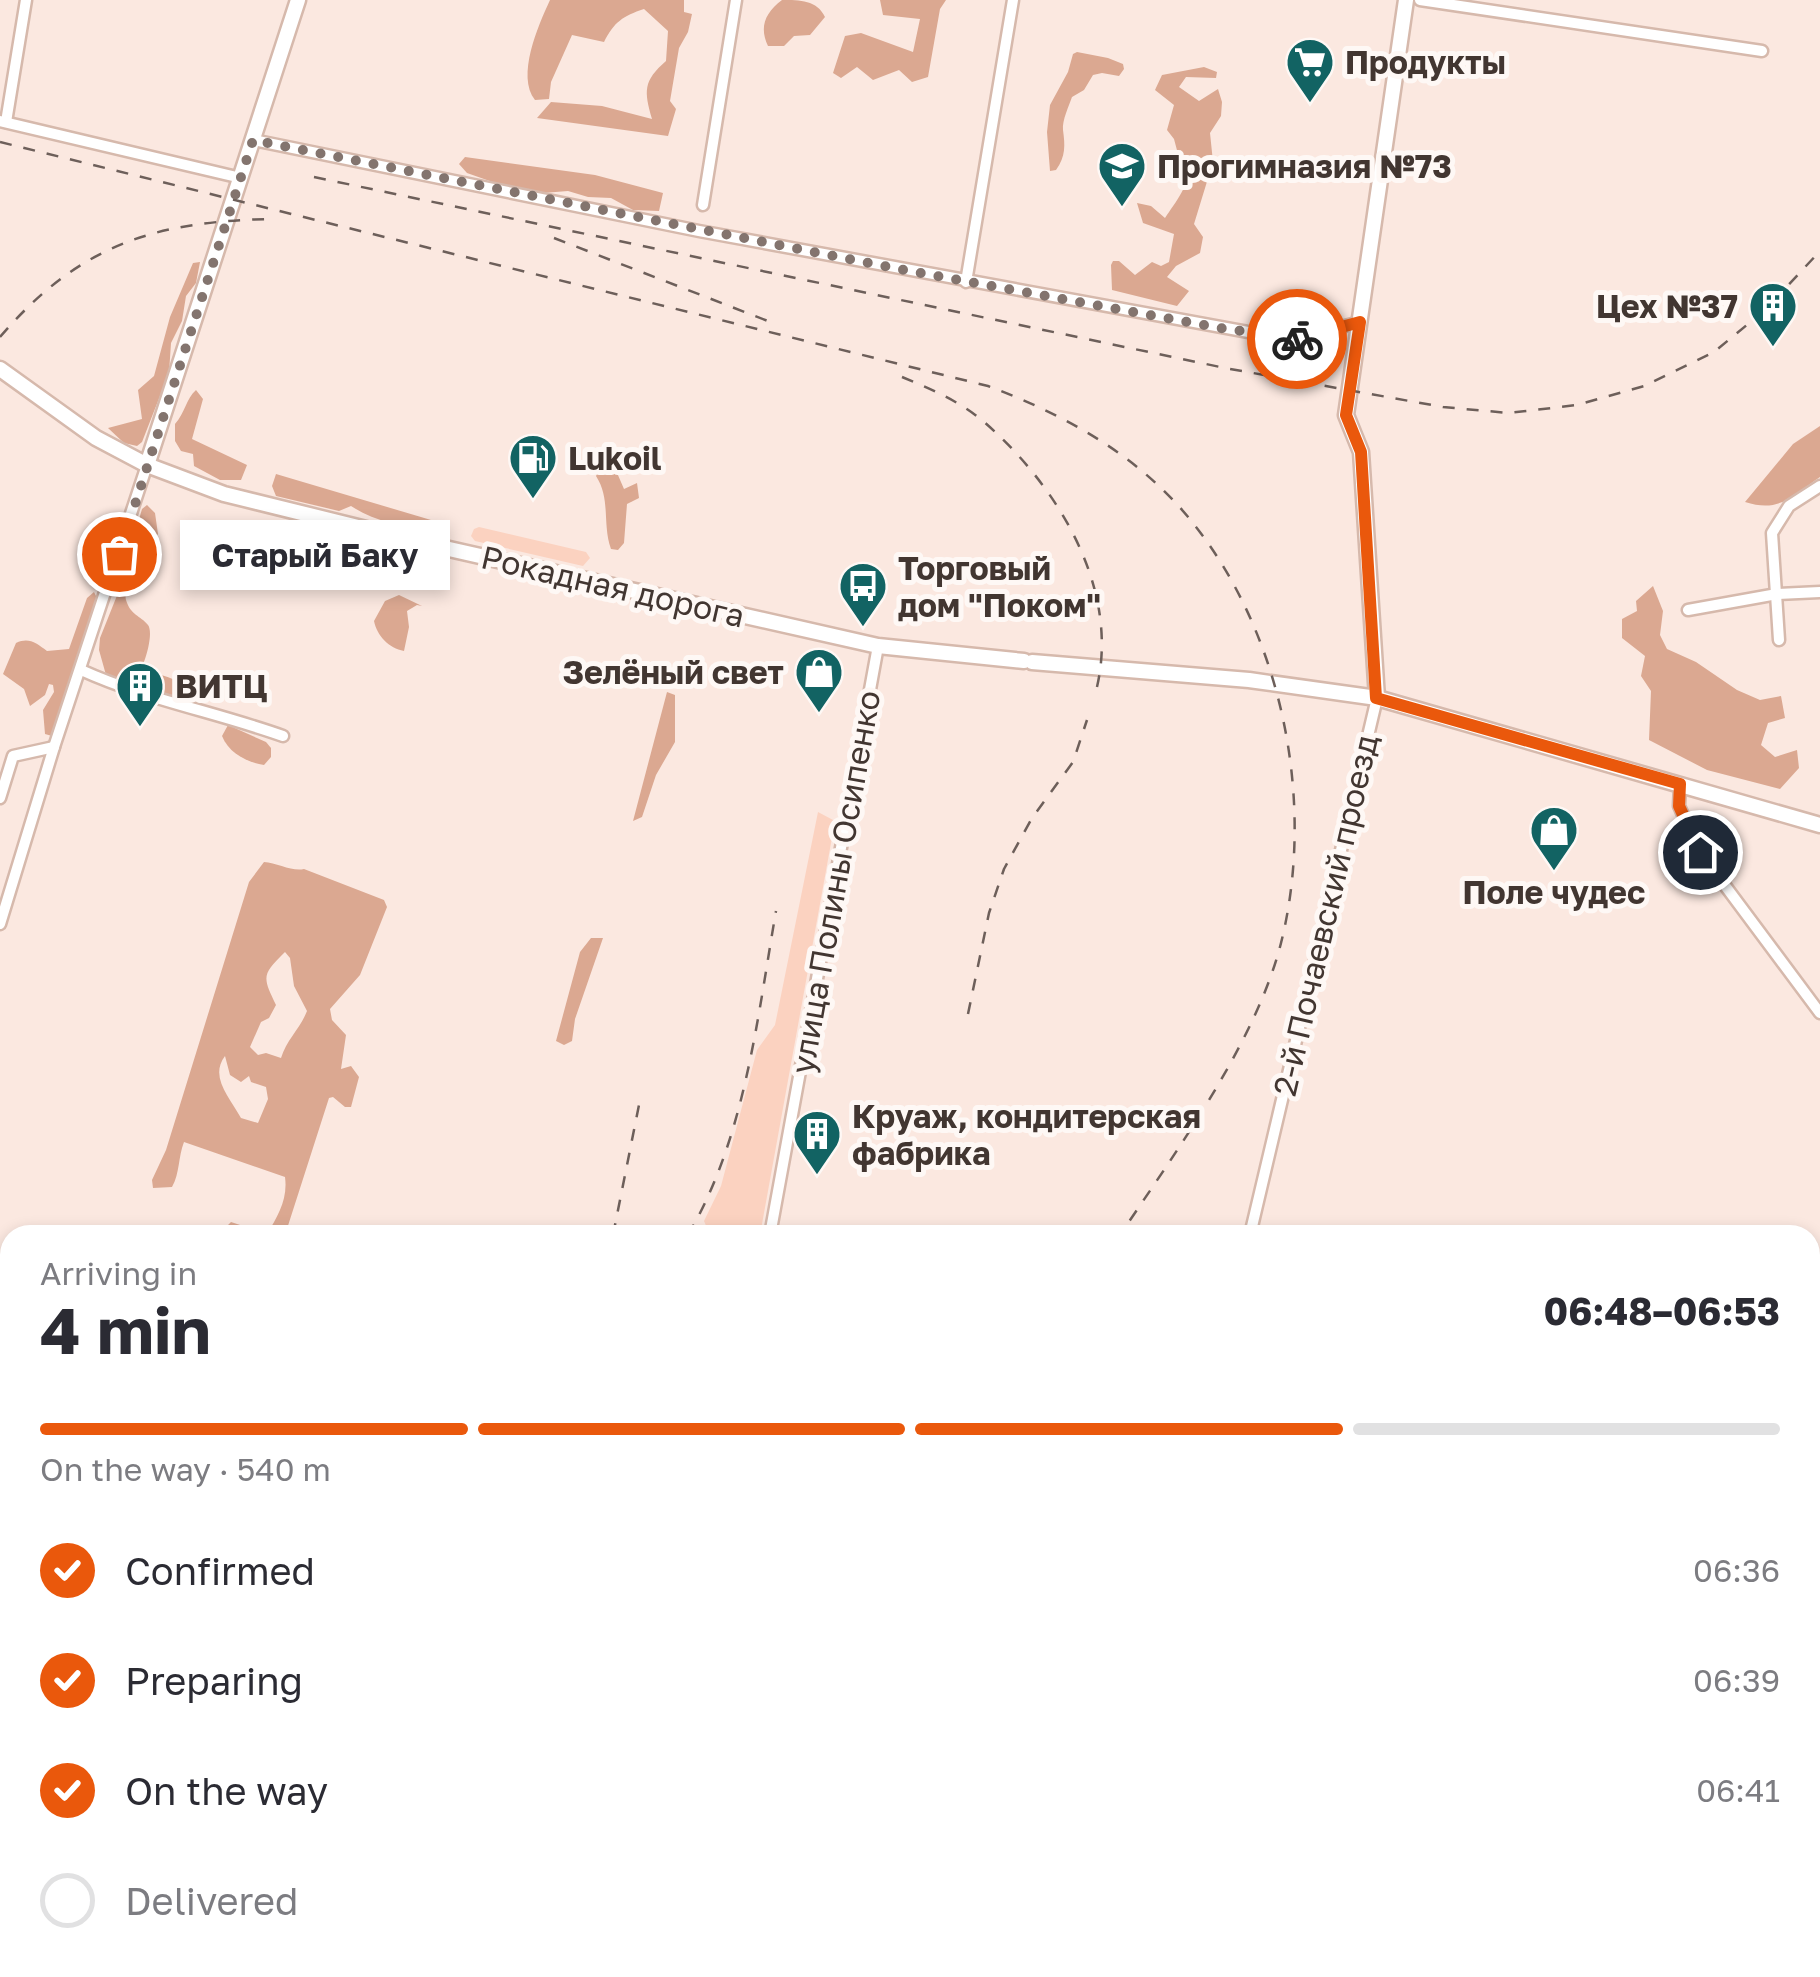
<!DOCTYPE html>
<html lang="en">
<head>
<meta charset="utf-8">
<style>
  :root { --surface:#fff; --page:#f2f2f3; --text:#2b2b33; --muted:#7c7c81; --line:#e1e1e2; --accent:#ea580c }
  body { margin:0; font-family:"Golos Text",sans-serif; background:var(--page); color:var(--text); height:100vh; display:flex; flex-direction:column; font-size:38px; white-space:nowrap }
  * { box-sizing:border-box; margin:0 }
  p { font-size:32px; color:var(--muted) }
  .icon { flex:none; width:55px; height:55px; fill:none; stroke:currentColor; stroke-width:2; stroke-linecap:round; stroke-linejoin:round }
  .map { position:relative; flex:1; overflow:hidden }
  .drawer { position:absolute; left:0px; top:1225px; width:1820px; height:752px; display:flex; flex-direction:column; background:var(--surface); border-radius:30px 30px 0 0; box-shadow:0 5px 15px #0003 }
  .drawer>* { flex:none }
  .pin { position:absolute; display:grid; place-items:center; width:85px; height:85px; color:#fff; margin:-42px; border:5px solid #fff; border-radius:50%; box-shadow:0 2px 10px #0007 }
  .courier { position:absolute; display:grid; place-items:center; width:100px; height:100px; margin:-50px; border:8px solid #ea580c; border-radius:50%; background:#fff; color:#222; box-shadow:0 2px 12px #0007 }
  .bubble { position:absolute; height:70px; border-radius:0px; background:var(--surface); box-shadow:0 5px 15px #0003; font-size:32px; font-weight:700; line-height:70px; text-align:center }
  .head em { font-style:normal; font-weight:700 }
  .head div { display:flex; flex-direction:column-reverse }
  .head { display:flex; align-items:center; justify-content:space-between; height:170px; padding:0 40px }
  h1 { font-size:65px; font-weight:700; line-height:75px }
  .bar { display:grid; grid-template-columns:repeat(4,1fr); gap:15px 10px; align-content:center; height:120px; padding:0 40px }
  .bar i { height:12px; border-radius:8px; background:var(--line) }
  .bar .current { background:var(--accent) }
  .bar p { grid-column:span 4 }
  ol { padding:0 40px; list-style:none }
  li { display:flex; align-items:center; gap:30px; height:110px }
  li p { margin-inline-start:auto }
  li .icon { padding:10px; border-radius:50%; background:var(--accent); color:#fff; stroke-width:4 }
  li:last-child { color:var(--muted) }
  li i { width:55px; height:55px; border:5px solid var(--line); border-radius:50% }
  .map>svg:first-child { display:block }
</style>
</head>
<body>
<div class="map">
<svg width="1820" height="1977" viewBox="0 0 1820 1977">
  <rect width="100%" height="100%" fill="#fbe8e0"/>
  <g fill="#fbd2c0">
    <polygon points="479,527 586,552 590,558 583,566 475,541 471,536 474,529"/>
    <polygon points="818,812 835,821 760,1235 710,1235 704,1221 721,1186 757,1050 775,1025"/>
  </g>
  <g fill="#dba891" fill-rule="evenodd">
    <path d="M550,0H684V12L692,14L688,32L679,48L670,101L676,109L668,136L537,118L551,102L602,106L652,119C644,91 643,81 666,61L668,31L644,9C623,16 614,22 604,42L572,35L551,82L549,99L535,100C516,76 538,26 550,0Z"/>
    <path d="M782,0C800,0 817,0 825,17L810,35L794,36L784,46H768C759,27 765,13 782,0Z"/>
    <polygon points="880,0 946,0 940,9 928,77 912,82 899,70 873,80 857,67 841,78 833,73 845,36 861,33 913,52 920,19 883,15"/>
    <path d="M1077,52L1108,58L1123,64L1124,69L1119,76L1102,73L1093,75L1084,90L1072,97C1069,106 1062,120 1063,130C1065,145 1066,156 1056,170L1050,171L1047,132L1050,105L1068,72L1073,54Z"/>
    <path d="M1204,67L1217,72L1216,78L1186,77L1179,87L1199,101L1218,89L1222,102L1221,116L1210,133L1213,162L1194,224L1203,237L1200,253L1176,266L1167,277L1189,291L1177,306L1112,290L1111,265L1113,261H1119L1135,275L1152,262L1161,266L1169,262L1174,234L1143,223L1137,203L1151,206L1165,218C1177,200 1193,181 1189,158L1178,154L1174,139L1167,130L1174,105L1155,90L1162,75Z"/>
    <polygon points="465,157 595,175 663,193 659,211 633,210 611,198 588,197 568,191 543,193 501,185 467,173 459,164"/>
    <polygon points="200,262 196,283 186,296 182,321 171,343 169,373 142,442 137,446 124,443 108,428 142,419 138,390 154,376 170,317 193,263"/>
    <path d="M196,390L203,399L192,439L247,465L241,480H220L194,466L193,454L181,451L175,441V424C185,413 186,399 196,390Z"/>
    <path d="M1820,426V477C1792,496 1780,513 1745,502L1793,444Z"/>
    <path d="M608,452L624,489L637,483L639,498L627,504L624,543L618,550L611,549C602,524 611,499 596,476Z"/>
    <path d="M276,474L431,520L429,527C401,527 374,521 351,506L339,511L276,496L272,486Z"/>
    <path d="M147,505L155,513L158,534L155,538L148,534L152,553L141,562L140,573L130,575C129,582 124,594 126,600C131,616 140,615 148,625C154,633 145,664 139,672C159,671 184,681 197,697L193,699L153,692L106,675L99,650L100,638L118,593L142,509Z"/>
    <polygon points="1653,586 1663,611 1660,635 1667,649 1696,662 1737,690 1760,700 1781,696 1785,718 1768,723 1761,745 1775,757 1797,750 1799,768 1780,789 1707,770 1649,740 1651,691 1641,676 1645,656 1622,638 1622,619 1637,611 1636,601"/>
    <path d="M94,592L98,600L58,729L52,736L45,734L43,710L54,692L53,685L49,684L45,695L30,706L24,689L3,674L16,643C29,637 36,643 47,651L69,649L87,598Z"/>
    <path d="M399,595L422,606L417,605L407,611L409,627L404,651C389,648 377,636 374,621L385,601Z"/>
    <polygon points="667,692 675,695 675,742 656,775 642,817 633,821"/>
    <path d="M228,725L266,742L271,748V757L264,765C246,762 229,753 222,736Z"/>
    <path d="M264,862C277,863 293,872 304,869L384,900L387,907L360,975L330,1009L332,1020L346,1035L341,1069L351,1066L359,1077L351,1107H345L333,1097L329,1098L285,1235H222L221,1232L231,1222L267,1234C278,1216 288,1199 285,1177L184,1142C178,1157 180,1173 172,1187L153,1188L152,1180L166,1150L249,882ZM285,952L290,958L294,986L307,1011C300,1029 287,1039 281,1058L266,1053L258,1055L250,1047L261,1022L269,1018L276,1005C262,976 262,975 285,952ZM225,1056L230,1075L241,1082L249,1076L251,1082L266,1087L268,1099L258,1123L241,1118C230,1098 209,1077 225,1056Z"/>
    <polygon points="591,938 603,938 575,1019 572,1041 564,1045 556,1041 580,952"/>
  </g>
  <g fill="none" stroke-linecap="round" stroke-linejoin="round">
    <g stroke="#d6b9ac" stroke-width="15">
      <g id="street">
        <polyline points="1420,0 1762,51"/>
        <polyline points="0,121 241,178"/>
        <polyline points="6,122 26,0"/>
        <polyline points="253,140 699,231 1292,340 1360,322"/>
        <polyline points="703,205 736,0"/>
        <polyline points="966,282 1013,0"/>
        <polyline points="1688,610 1777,594 1820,592"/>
        <polyline points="1779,640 1772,533 1789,506 1820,486"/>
        <path d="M81,670C147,700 216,712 283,736"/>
        <polyline points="1680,785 1679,806 1700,852 1820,1013"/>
        <polyline points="0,798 13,756 54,747"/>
        <polyline points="0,924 54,747 147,465"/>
        <polyline points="770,1235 878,646"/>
        <polyline points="1250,1235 1377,698"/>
        <polyline points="1810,1917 1820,1910"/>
        <polyline points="628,1977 630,1968"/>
        <polyline points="1724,1977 1738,1968"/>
      </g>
    </g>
    <g stroke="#d6b9ac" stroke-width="19">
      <g id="secondary">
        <polyline points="0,369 96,438 147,465 224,494 427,544 878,646 1024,661"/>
        <polyline points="147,465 298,0"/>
        <polyline points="1032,662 1249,680 1377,698 1820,825"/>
        <polyline points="1377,698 1361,452 1346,415 1406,0"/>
      </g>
    </g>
    <use href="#street" stroke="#fff" stroke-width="10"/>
    <use href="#secondary" stroke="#fff" stroke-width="14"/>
    <g stroke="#6d5f5a" stroke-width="2.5" stroke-dasharray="12 12" stroke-linecap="butt">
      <path d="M0,142L988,386C1057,412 1122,446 1174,501C1279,614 1318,795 1281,943C1256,1042 1177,1150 1120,1235"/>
      <polyline points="314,177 1225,368 1443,407 1509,413 1577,405 1644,386 1714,352 1765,310 1820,251"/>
      <polyline points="554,238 773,323"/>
      <path d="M0,337C79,245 154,221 273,219"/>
      <path d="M902,377C931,389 959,401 983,421C1057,485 1122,589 1096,691"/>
      <polyline points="968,1014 989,913 1004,869 1032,818 1073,762 1087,720"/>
      <polyline points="613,1235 641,1095"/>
      <path d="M688,1235C745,1138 757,1020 776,911"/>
      <polyline points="0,1564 10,1532"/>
      <polyline points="961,1968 966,1977"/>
      <polyline points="52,1977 57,1968"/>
      <polyline points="243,1977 247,1968"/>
      <polyline points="287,1977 293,1968"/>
      <polyline points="1386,1977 1400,1968"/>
    </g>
  </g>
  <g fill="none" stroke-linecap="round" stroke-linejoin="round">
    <polyline stroke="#83746e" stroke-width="10" stroke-dasharray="0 18" points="119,554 253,140 904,270 1220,328 1297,339"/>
    <polyline stroke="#ea580c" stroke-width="12" points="1297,339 1360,322 1346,415 1361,452 1376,698 1680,784 1679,806 1700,852"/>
  </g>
  <defs>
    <g id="supermarket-pin" transform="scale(2.5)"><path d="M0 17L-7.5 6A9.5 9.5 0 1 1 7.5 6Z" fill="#126363" stroke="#fef8f5"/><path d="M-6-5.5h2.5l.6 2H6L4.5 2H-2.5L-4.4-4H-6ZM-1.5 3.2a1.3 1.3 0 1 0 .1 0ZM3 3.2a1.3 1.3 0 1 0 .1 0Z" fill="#fff"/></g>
    <g id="school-pin" transform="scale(2.5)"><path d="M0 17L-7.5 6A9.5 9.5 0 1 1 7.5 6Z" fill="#126363" stroke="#fef8f5"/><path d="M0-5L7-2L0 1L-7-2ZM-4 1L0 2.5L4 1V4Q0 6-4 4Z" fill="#fff"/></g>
    <g id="building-pin" transform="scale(2.5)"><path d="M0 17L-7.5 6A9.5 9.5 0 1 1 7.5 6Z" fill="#126363" stroke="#fef8f5"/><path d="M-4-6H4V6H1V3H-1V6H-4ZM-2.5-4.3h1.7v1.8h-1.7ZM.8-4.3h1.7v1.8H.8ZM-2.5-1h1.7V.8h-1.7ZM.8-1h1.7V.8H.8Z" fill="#fff"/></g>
    <g id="fuel-pin" transform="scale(2.5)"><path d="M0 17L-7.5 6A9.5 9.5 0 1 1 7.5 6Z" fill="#126363" stroke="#fef8f5"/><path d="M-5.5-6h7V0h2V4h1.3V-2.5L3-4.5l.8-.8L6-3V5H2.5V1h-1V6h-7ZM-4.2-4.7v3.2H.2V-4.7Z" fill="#fff"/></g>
    <g id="bus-pin" transform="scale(2.5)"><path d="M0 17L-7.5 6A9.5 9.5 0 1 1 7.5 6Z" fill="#126363" stroke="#fef8f5"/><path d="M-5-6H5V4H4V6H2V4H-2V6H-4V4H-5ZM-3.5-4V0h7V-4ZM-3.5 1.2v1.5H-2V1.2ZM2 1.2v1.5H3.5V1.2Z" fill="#fff"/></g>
    <g id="shop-pin" transform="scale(2.5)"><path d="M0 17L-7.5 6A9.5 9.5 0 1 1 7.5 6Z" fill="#126363" stroke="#fef8f5"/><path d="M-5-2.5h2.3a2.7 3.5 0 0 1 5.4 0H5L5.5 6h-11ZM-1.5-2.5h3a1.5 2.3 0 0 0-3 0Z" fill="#fff"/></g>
  </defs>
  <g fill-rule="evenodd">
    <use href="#supermarket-pin" x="1310" y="62"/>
    <use href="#school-pin" x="1122" y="166"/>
    <use href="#building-pin" x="1773" y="306"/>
    <use href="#fuel-pin" x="533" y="458"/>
    <use href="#bus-pin" x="863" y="586"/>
    <use href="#shop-pin" x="819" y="672"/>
    <use href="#building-pin" x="140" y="686"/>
    <use href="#shop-pin" x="1554" y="830"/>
    <use href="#building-pin" x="817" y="1134"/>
  </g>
  <g text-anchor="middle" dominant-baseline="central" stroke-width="10" stroke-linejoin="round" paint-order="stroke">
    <g font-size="32" font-weight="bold" fill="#423631" stroke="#fef8f5" text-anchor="start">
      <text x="1345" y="62">Продукты</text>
      <text x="1157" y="166">Прогимназия №73</text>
      <text x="1738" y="306" text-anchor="end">Цех №37</text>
      <text x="568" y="458">Lukoil</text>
      <text x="898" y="568">Торговый<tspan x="898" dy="37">дом "Поком"</tspan></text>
      <text x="784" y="672" text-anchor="end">Зелёный свет</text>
      <text x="175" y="686">ВИТЦ</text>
      <text x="1554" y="892" text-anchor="middle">Поле чудес</text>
      <text x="852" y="1116">Круаж, кондитерская<tspan x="852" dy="37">фабрика</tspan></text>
    </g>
    <g font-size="32" fill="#423631" stroke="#fef8f5">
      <text transform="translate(613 586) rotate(13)">Рокадная дорога</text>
      <text transform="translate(835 882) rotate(-80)">улица Полины Осипенко</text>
      <text transform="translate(1325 915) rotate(-77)">2-й Почаевский проезд</text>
    </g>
  </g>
</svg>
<div class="pin" style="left:119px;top:554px;background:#ea580c"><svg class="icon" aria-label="bag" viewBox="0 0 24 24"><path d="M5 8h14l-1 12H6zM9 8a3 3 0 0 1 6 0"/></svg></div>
<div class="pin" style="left:1700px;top:852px;background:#1f2937"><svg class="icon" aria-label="home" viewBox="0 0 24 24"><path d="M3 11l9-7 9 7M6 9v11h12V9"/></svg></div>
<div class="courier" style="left:1297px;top:339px"><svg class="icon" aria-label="bike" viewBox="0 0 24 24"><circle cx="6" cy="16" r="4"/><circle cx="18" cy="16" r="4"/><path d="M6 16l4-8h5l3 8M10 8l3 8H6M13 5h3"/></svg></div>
<div class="bubble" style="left:180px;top:520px;width:270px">Старый Баку</div>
<section class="drawer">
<div class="head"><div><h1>4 min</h1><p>Arriving in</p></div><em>06:48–06:53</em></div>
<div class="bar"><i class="current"></i><i class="current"></i><i class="current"></i><i></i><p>On the way · 540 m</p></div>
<ol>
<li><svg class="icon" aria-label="check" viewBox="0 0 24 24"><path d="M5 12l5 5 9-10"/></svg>Confirmed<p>06:36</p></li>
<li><svg class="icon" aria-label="check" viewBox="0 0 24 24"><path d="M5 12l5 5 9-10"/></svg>Preparing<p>06:39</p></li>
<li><svg class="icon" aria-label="check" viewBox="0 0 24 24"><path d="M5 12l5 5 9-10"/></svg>On the way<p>06:41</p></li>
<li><i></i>Delivered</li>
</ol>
</section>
</div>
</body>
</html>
